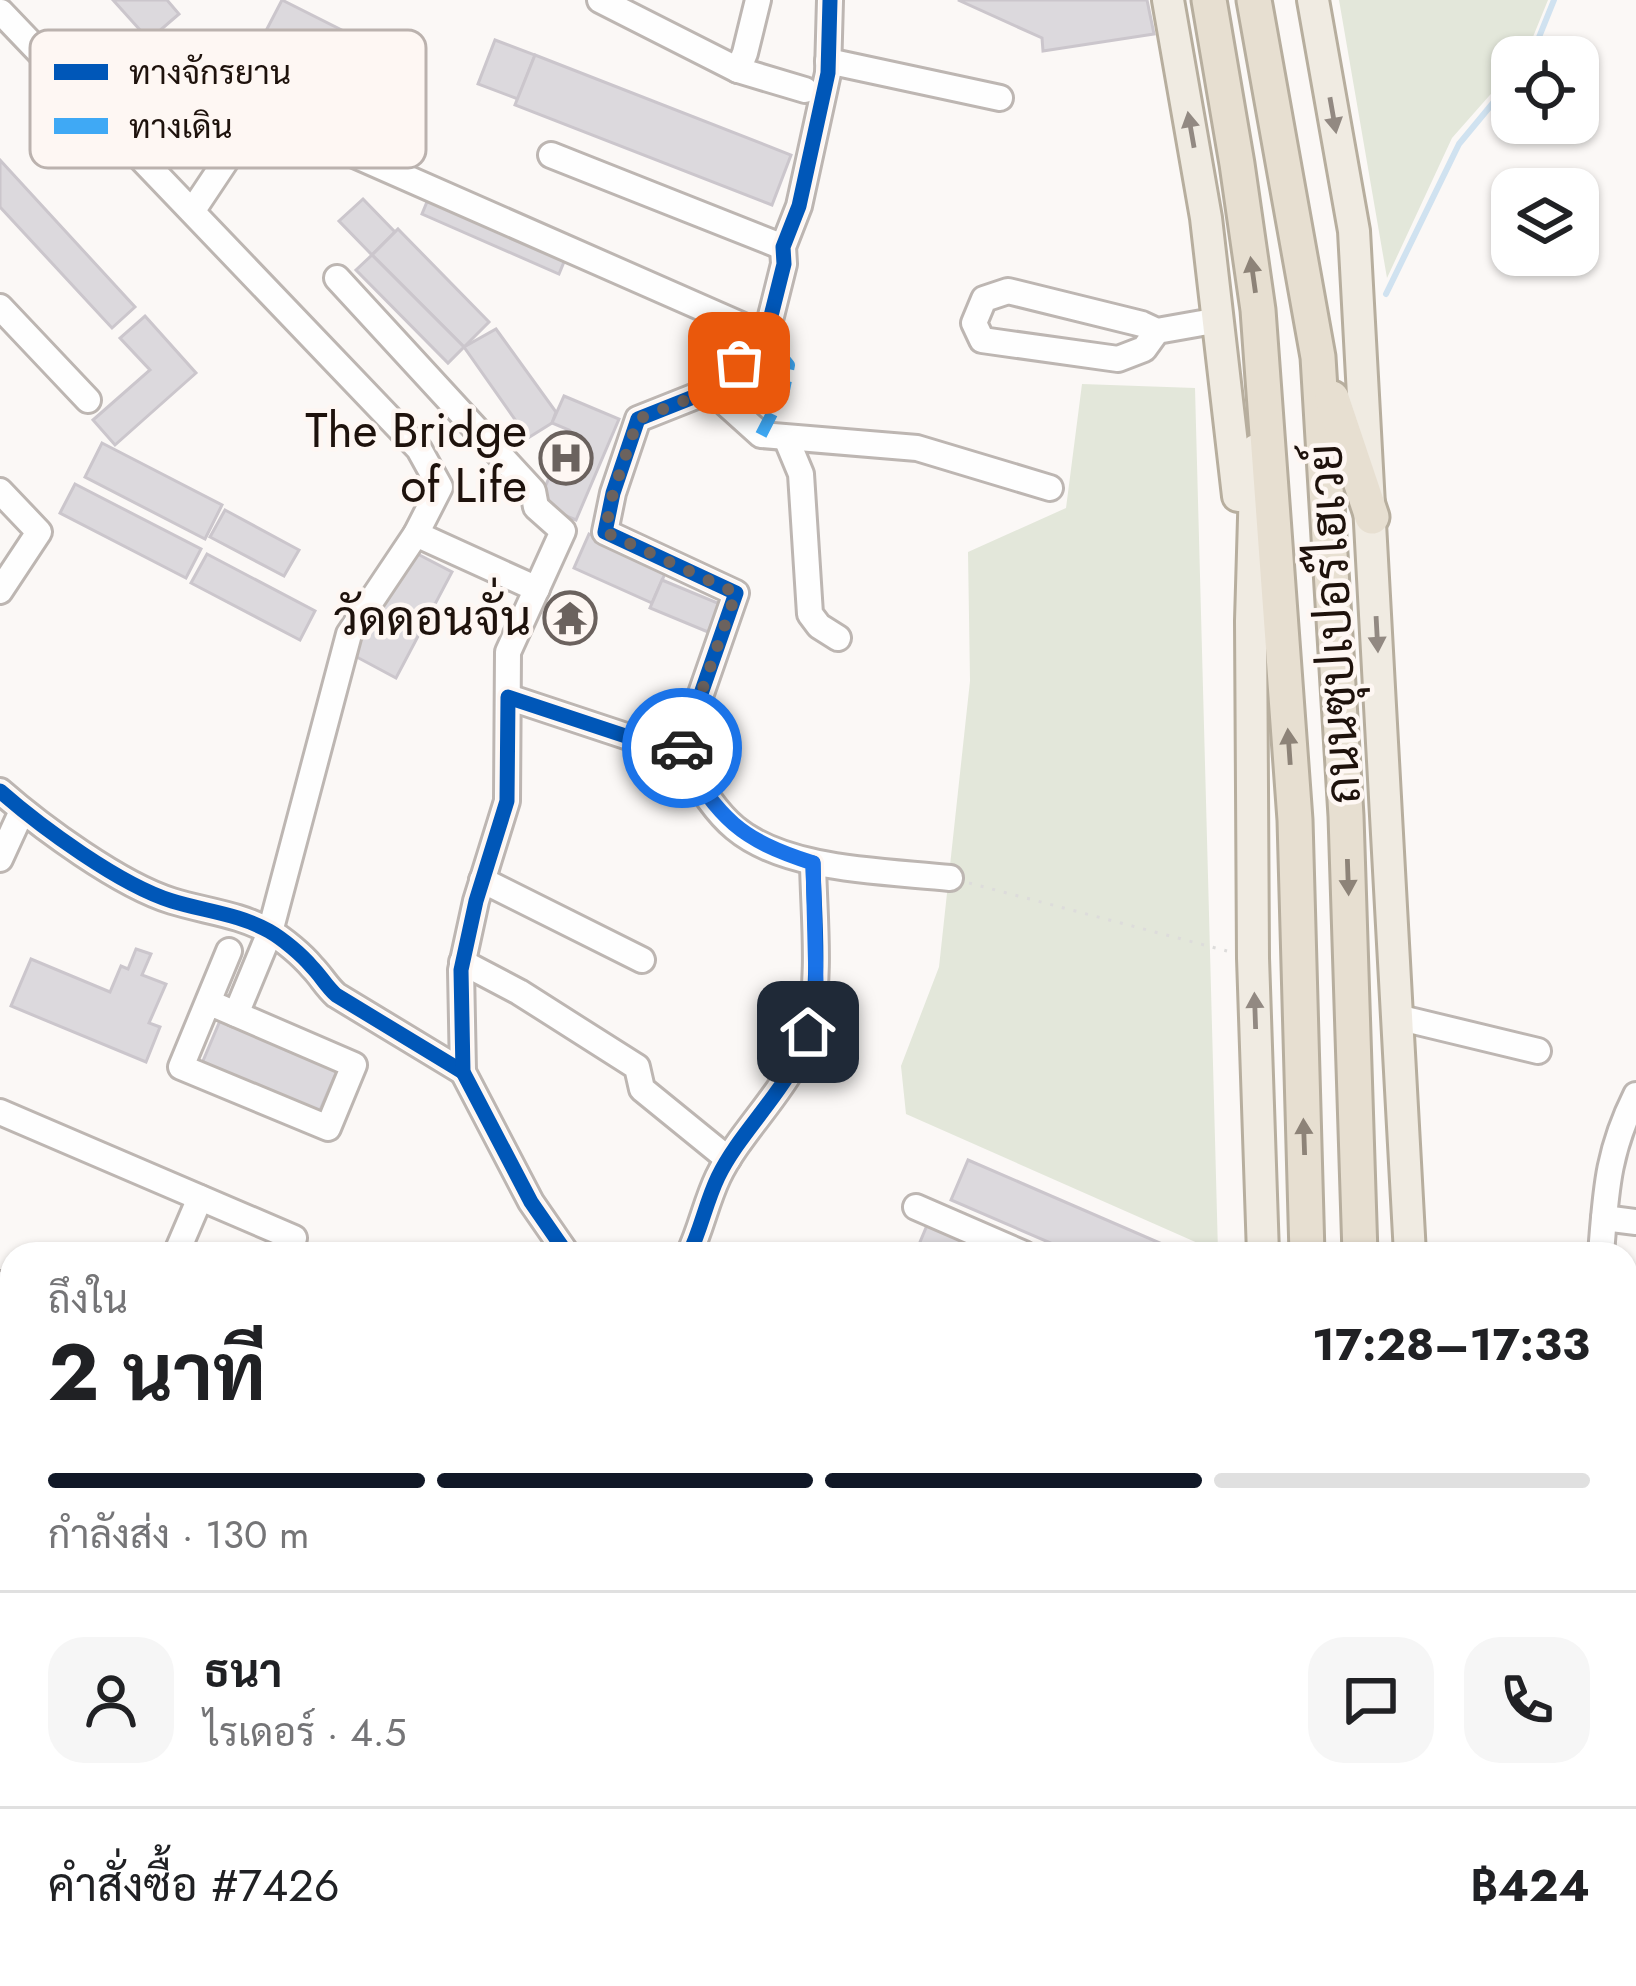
<!DOCTYPE html>
<html lang="th">
<head>
<meta charset="utf-8">
<style>
  :root { --surface:#fff; --page:#f6f6f6; --text:#202124; --muted:#757577; --line:#e0e0e0; --accent:#111827 }
  body { margin:0; font-family:Jost,Sarabun,sans-serif; background:var(--page); color:var(--text); height:100vh; display:flex; flex-direction:column; font-size:45px; white-space:nowrap }
  * { box-sizing:border-box; margin:0 }
  p { font-size:39px; color:var(--muted) }
  .icon { flex:none; width:66px; height:66px; fill:none; stroke:currentColor; stroke-width:2; stroke-linecap:round; stroke-linejoin:round }
  .map { position:relative; flex:1; overflow:hidden }
  .drawer { position:absolute; left:0px; top:1242px; width:1638px; height:744px; display:flex; flex-direction:column; background:var(--surface); border-radius:36px 36px 0 0; box-shadow:0 3px 9px #0004 }
  .drawer>* { flex:none }
  .buttons { position:absolute; left:1491px; top:36px; display:grid; gap:24px }
  .buttons a { display:grid; place-items:center; width:108px; height:108px; border-radius:24px; background:var(--surface); box-shadow:0 3px 9px #0004; font-size:60px }
  .pin { position:absolute; display:grid; place-items:center; width:102px; height:102px; color:#fff; margin:-51px; border-radius:24px; box-shadow:0 6px 18px #0006 }
  .courier { position:absolute; display:grid; place-items:center; width:120px; height:120px; margin:-60px; border:9px solid #1a73e8; border-radius:50%; background:#fff; color:#222; box-shadow:0 3px 15px #0007 }
  .summary em { font-style:normal; font-weight:700 }
  .summary div { display:flex; flex-direction:column-reverse }
  .summary { display:flex; align-items:center; justify-content:space-between; height:204px; padding:0 48px }
  h1 { font-size:78px; font-weight:700; line-height:90px }
  .bar { display:grid; grid-template-columns:repeat(4,1fr); gap:18px 12px; align-content:center; height:144px; padding:0 48px }
  .bar i { height:15px; border-radius:9px; background:var(--line) }
  .bar .on { background:var(--accent) }
  .bar p { grid-column:span 4 }
  .line { display:flex; align-items:center; gap:30px; padding:0 48px; border-top:3px solid var(--line) }
  .line div { flex:1 }
  .round { display:grid; place-items:center; flex:none; width:126px; height:126px; border-radius:36px; background:var(--page) }
  .map>svg:first-child { display:block }
</style>
</head>
<body>
<div class="map">
<svg width="1636" height="1986" viewBox="0 0 1636 1986">
  <rect width="100%" height="100%" fill="#fbf8f6"/>
  <g fill="#e3e7da">
    <polygon points="1339,0 1548,0 1526,54 1523,57 1512,57 1512,70 1452,138 1387,278"/>
    <polygon points="1082,384 1195,388 1218,1252 906,1114 901,1066 939,967 970,681 968,552 1066,508"/>
  </g>
  <g fill="none" stroke-linecap="round" stroke-linejoin="round">
    <g stroke="#d0e2f0" stroke-width="6">
      <polyline points="1531,57 1554,0"/>
      <polyline points="1386,294 1459,144 1512,80"/>
    </g>
  </g>
  <g fill="#dcd9dd" stroke="#cbc6cc" stroke-width="3">
    <polygon points="113,0 167,0 179,14 149,40"/>
    <polygon points="282,0 409,64 385,112 257,48"/>
    <polygon points="958,0 1147,0 1154,34 1043,51 1042,38"/>
    <polygon points="495,40 535,55 518,99 478,84"/>
    <polygon points="535,55 791,155 772,205 515,105"/>
    <polygon points="0,160 135,307 112,328 0,207"/>
    <polygon points="429,197 566,257 559,274 422,214"/>
    <polygon points="363,199 395,232 372,255 339,221"/>
    <polygon points="398,229 489,322 464,347 372,255"/>
    <polygon points="372,255 464,347 448,363 356,270"/>
    <polygon points="145,316 196,373 115,445 93,420 150,370 120,338"/>
    <polygon points="496,329 556,412 552,423 528,438 464,347"/>
    <polygon points="564,396 619,419 576,520 538,504 569,430 552,423"/>
    <polygon points="102,443 222,505 205,539 85,477"/>
    <polygon points="75,484 201,549 186,578 60,513"/>
    <polygon points="225,510 299,550 284,576 210,537"/>
    <polygon points="589,534 667,569 652,603 574,568"/>
    <polygon points="408,549 452,572 396,678 353,655"/>
    <polygon points="207,554 315,611 300,640 191,583"/>
    <polygon points="662,580 720,604 708,632 650,608"/>
    <polygon points="136,949 151,954 142,975 166,984 149,1023 160,1027 146,1062 11,1006 31,959 110,992 121,966 128,969"/>
    <polygon points="222,1016 339,1066 317,1117 200,1068"/>
    <polygon points="968,1160 1160,1243 1155,1254 1076,1254 951,1200"/>
    <polygon points="928,1223 980,1244 976,1254 915,1254"/>
    <polygon points="142,1974 253,1974 250,1986 137,1986"/>
  </g>
  <g fill="none" stroke-linecap="round" stroke-linejoin="round">
    <g stroke="#bdb6b2" stroke-width="30">
      <g id="minor">
        <polyline points="600,0 738,70 745,53 758,0"/>
        <polyline points="1,12 419,449 440,487 416,534 349,634 270,932 236,1014"/>
        <polyline points="828,61 1000,98"/>
        <polyline points="738,70 805,90"/>
        <polyline points="551,155 783,247"/>
        <polyline points="193,210 235,147 250,109 766,336"/>
        <polyline points="337,278 533,491 536,507 563,531 508,652 507,801 476,901 461,970 463,1072 531,1202 567,1254"/>
        <polyline points="0,307 88,400"/>
        <polyline points="1157,331 1142,324 1008,291 984,299 974,323 982,340 1118,359 1144,349 1157,331 1219,320"/>
        <polyline points="711,390 761,435 917,448 1050,488"/>
        <polyline points="786,438 801,474 810,614 819,626 838,638"/>
        <polyline points="0,491 39,532 0,591"/>
        <polyline points="416,534 537,589"/>
        <polyline points="508,697 680,754"/>
        <polyline points="680,754 736,593 605,532 613,493 638,419 711,390 766,336 784,264 783,247 799,206 828,73 830,0"/>
        <path d="M680,754C696,779 712,809 735,828C786,871 886,871 950,878"/>
        <path d="M0,791C41,827 120,885 172,901C204,911 239,914 269,931C283,939 302,955 312,967C321,976 326,986 336,995L463,1072"/>
        <polyline points="0,859 22,811"/>
        <polyline points="482,880 642,960"/>
        <polyline points="462,962 519,992 637,1067 642,1089 728,1159"/>
        <polyline points="208,1002 354,1065 328,1128 181,1067 229,951"/>
        <polyline points="1397,1017 1538,1051"/>
        <polyline points="0,1112 294,1238"/>
        <polyline points="916,1207 1024,1254"/>
        <polyline points="1604,1218 1636,1222"/>
        <polyline points="176,1254 200,1198"/>
        <path d="M689,1254C701,1229 706,1202 718,1177C742,1127 796,1083 809,1028C821,975 814,918 813,863"/>
        <path d="M1601,1254C1606,1192 1607,1153 1636,1095"/>
        <polyline points="0,1284 12,1289"/>
        <polyline points="0,1451 12,1456"/>
        <polyline points="0,1593 12,1599"/>
        <polyline points="1626,1767 1636,1746"/>
        <polyline points="0,1877 12,1857"/>
        <polyline points="1626,1930 1627,1940"/>
        <polyline points="882,1974 882,1978"/>
        <polyline points="522,1986 522,1974"/>
        <polyline points="944,1986 944,1974"/>
        <polyline points="1052,1986 1080,1974"/>
      </g>
    </g>
    <g stroke="#b7ae9e" stroke-width="36">
      <g id="major">
        <polyline points="1168,0 1206,218 1238,496"/>
        <polyline points="1313,0 1354,231 1410,1254"/>
        <polyline points="1256,450 1251,621 1253,958 1263,1254"/>
        <polyline points="1626,1960 1636,1957"/>
        <polyline points="1278,1974 1278,1986"/>
        <polyline points="1435,1974 1435,1986"/>
        <polyline points="1108,1986 1128,1974"/>
        <polyline points="1506,1986 1557,1974"/>
      </g>
    </g>
    <g stroke="#b7ae9e" stroke-width="39">
      <g id="highway">
        <polyline points="1209,0 1237,164 1258,310 1295,820 1307,1254"/>
        <polyline points="1254,0 1318,357 1346,816 1360,1254"/>
        <polyline points="1332,398 1372,517"/>
        <polyline points="1327,1974 1328,1986"/>
        <polyline points="1384,1974 1385,1986"/>
      </g>
    </g>
    <polyline stroke="#dddcdb" stroke-width="3" stroke-dasharray="3 9" stroke-linecap="butt" points="969,883 1227,951"/>
    <use href="#minor" stroke="#fefefe" stroke-width="24"/>
    <use href="#major" stroke="#f0ebe2" stroke-width="30"/>
    <use href="#highway" stroke="#e7dfd1" stroke-width="33"/>
    <g stroke="#3fa9f5" stroke-width="12" stroke-dasharray="24 12" stroke-linecap="butt">
      <polyline points="761,435 784,390 789,365 766,336"/>
      <polyline points="386,1986 394,1974"/>
    </g>
    <g stroke="#fef7f3" stroke-width="22">
      <g id="cycleway">
        <path d="M0,791C41,827 120,885 172,901C204,911 239,914 269,931C283,939 302,955 312,967C321,976 326,986 336,995L463,1072"/>
        <polyline points="567,1254 531,1202 463,1072 461,970 476,901 507,801 508,697 680,754 736,593 605,532 613,493 638,419 711,390 766,336 784,264 783,247 799,206 828,73 830,0"/>
        <path d="M689,1254C701,1229 706,1202 718,1177C742,1127 796,1083 809,1028C821,975 814,918 813,863"/>
      </g>
    </g>
    <use href="#cycleway" stroke="#0057b8" stroke-width="15"/>
  </g>
  <defs><path id="oneway-solid" d="M-6-.8H1V-3.2L6.5 0L1 3.2V.8H-6Z" transform="scale(3)"/></defs>
  <g fill="#928982">
    <use href="#oneway-solid" transform="translate(1333 115) rotate(80)"/>
    <use href="#oneway-solid" transform="translate(1191 130) rotate(-100)"/>
    <use href="#oneway-solid" transform="translate(1377 634) rotate(87)"/>
    <use href="#oneway-solid" transform="translate(1255 1011) rotate(-92)"/>
  </g>
  <g fill="#8d8378">
    <use href="#oneway-solid" transform="translate(1253 275) rotate(-98)"/>
    <use href="#oneway-solid" transform="translate(1289 747) rotate(-94)"/>
    <use href="#oneway-solid" transform="translate(1348 877) rotate(88)"/>
    <use href="#oneway-solid" transform="translate(1304 1137) rotate(-92)"/>
  </g>
  <g fill="none" stroke-linecap="round" stroke-linejoin="round">
    <polyline stroke="#6b625e" stroke-width="12" stroke-dasharray="0 21.6" points="682,748 736,593 605,532 613,493 638,419 711,390 739,363"/>
    <path stroke="#1a73e8" stroke-width="15" d="M682,748L680,754C721,819 738,839 813,863L816,982L808,1032"/>
  </g>
  <defs>
    <g id="hospital-ring" transform="scale(2.7)"><circle r="9.5" fill="#fef7f3" stroke="#6b625e" stroke-width="1.5"/><path d="M-5-5h3v3.5h4V-5h3V5h-3V1.5h-4V5h-3Z" fill="#6b625e"/></g>
    <g id="temple-ring" transform="scale(2.7)"><circle r="9.5" fill="#fef7f3" stroke="#6b625e" stroke-width="1.5"/><path d="M0-6L5-2H3V0L6.5 2.5H4V6H1.5V3h-3V6H-4V2.5H-6.5L-3 0V-2H-5Z" fill="#6b625e"/></g>
  </defs>
  <g fill-rule="evenodd">
    <use href="#hospital-ring" x="566" y="458"/>
    <use href="#temple-ring" x="570" y="618"/>
  </g>
  <g text-anchor="middle" dominant-baseline="central" stroke-width="9" stroke-linejoin="round" paint-order="stroke">
    <g font-size="48" fill="#1e120c" stroke="#fef7f3" text-anchor="end">
      <text x="527" y="430">The Bridge<tspan x="527" dy="55">of Life</tspan></text>
      <text x="531" y="618">วัดดอนจั่น</text>
    </g>
    <g font-size="48" fill="#1e120c" stroke="#fef7f3">
      <text transform="translate(1334 624) rotate(-93)">ถนนซุปเปอร์ไฮเวย์</text>
    </g>
  </g>
  <rect x="30" y="30" width="396" height="138" rx="18" fill="#fef7f3" stroke="#bbb2ae" stroke-width="3"/>
  <rect x="54" y="64" width="54" height="16" fill="#0057b8"/>
  <rect x="54" y="118" width="54" height="16" fill="#3fa9f5"/>
  <g font-size="33" fill="#1e120c">
    <text x="129" y="84">ทางจักรยาน</text>
    <text x="129" y="138">ทางเดิน</text>
  </g>
</svg>
<div class="buttons">
<a><svg class="icon" aria-label="locate" viewBox="0 0 24 24"><circle cx="12" cy="12" r="6"/><path d="M12 2v4M12 18v4M2 12h4M18 12h4"/></svg></a>
<a><svg class="icon" aria-label="layers" viewBox="0 0 24 24"><path d="M12 4l9 5-9 5-9-5zM3 14l9 5 9-5"/></svg></a>
</div>
<div class="pin" style="left:739px;top:363px;background:#ea580c"><svg class="icon" aria-label="bag" viewBox="0 0 24 24"><path d="M5 8h14l-1 12H6zM9 8a3 3 0 0 1 6 0"/></svg></div>
<div class="pin" style="left:808px;top:1032px;background:#1f2937"><svg class="icon" aria-label="home" viewBox="0 0 24 24"><path d="M3 11l9-7 9 7M6 9v11h12V9"/></svg></div>
<div class="courier" style="left:682px;top:748px"><svg class="icon" aria-label="car" viewBox="0 0 24 24"><path d="M5 17H2v-5l4-1 3-4h7l3 4 3 1v5h-3M9 17h6M6 11h13"/><circle cx="7" cy="17" r="2"/><circle cx="17" cy="17" r="2"/></svg></div>
<section class="drawer">
<div class="summary"><div><h1>2 นาที</h1><p>ถึงใน</p></div><em>17:28–17:33</em></div>
<div class="bar"><i class="on"></i><i class="on"></i><i class="on"></i><i></i><p>กำลังส่ง · 130 m</p></div>
<div class="line" style="height:216px"><a class="round"><svg class="icon" aria-label="person" viewBox="0 0 24 24"><circle cx="12" cy="8" r="4"/><path d="M4 21q1-7 8-7t8 7"/></svg></a><div><b>ธนา</b><p>ไรเดอร์ · 4.5</p></div><a class="round"><svg class="icon" aria-label="chat" viewBox="0 0 24 24"><path d="M4 5h16v11H9l-5 4z"/></svg></a><a class="round"><svg class="icon" aria-label="phone" viewBox="0 0 24 24"><path d="M5 4h4l2 5-3 2q2 4 5 5l2-3 5 2v4C11 20 4 13 5 4z"/></svg></a></div>
<div class="line" style="height:156px"><div>คำสั่งซื้อ #7426</div><b>฿424</b></div>
</section>
</div>
</body>
</html>
